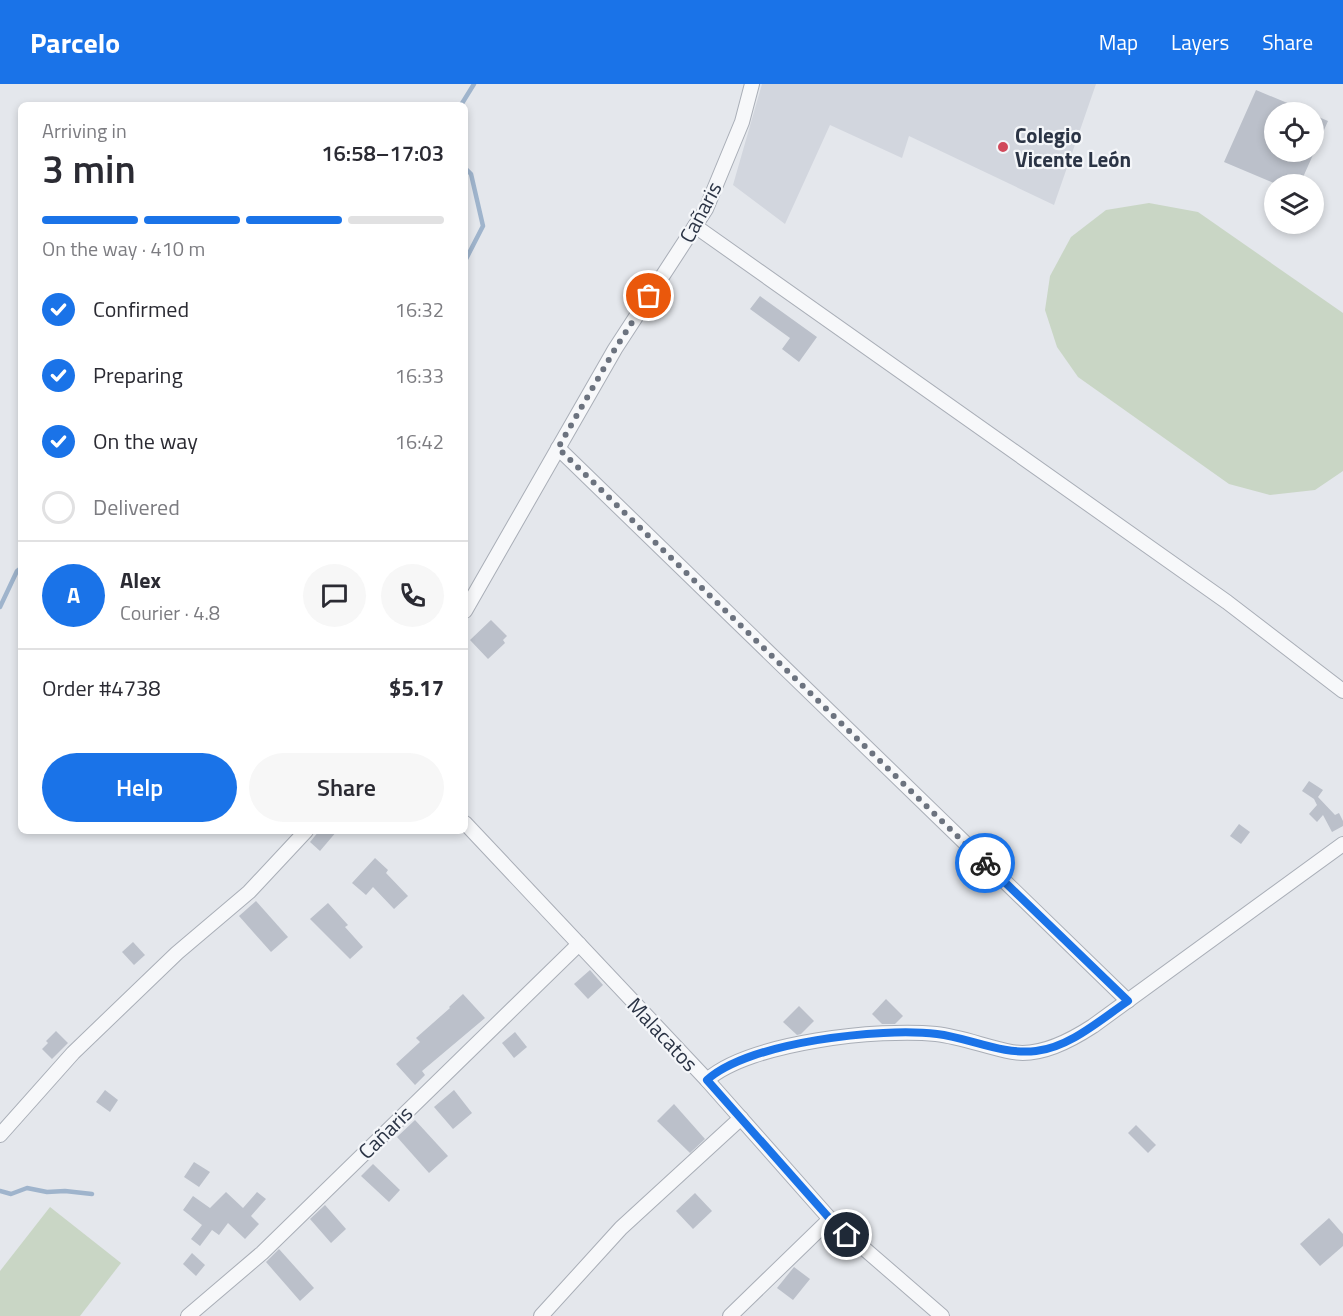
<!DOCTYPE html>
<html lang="en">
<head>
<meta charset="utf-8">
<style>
  :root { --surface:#fff; --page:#f7f7f7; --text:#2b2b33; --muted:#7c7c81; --line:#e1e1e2; --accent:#1a73e8 }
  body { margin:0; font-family:"Titillium Web",sans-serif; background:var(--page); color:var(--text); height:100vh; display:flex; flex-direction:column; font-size:22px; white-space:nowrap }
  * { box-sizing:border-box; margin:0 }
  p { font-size:20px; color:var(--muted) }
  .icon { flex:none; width:33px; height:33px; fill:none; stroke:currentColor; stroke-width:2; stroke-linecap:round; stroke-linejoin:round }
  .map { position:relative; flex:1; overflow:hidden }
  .side { position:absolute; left:18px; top:18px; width:450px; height:732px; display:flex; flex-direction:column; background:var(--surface); border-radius:9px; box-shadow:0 3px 9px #0003 }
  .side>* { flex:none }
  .tools { position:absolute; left:1264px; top:18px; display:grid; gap:12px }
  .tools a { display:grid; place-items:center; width:60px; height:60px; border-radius:50%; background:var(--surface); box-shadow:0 3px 9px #0003; font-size:30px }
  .pin { position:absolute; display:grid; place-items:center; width:51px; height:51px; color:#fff; margin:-26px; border:3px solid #fff; border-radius:50%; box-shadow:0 2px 6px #0007 }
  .courier { position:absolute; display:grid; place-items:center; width:60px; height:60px; margin:-30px; border:4px solid #1a73e8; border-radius:50%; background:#fff; color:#222; box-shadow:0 2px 8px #0007 }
  .head em { font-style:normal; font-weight:600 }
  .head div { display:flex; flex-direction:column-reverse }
  .head { display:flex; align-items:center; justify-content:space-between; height:102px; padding:0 24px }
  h1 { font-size:39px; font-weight:600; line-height:45px }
  .bar { display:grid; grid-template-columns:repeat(4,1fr); gap:9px 6px; align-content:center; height:72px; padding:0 24px }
  .bar i { height:8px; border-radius:4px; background:var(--line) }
  .bar .active { background:var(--accent) }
  .bar p { grid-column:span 4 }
  .line { display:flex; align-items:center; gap:15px; padding:0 24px; border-top:2px solid var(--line) }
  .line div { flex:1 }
  .round { display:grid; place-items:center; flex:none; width:63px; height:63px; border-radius:32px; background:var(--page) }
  ol { padding:0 24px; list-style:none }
  li { display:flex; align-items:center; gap:18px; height:66px }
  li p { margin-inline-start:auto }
  li .icon { padding:6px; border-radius:50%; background:var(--accent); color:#fff; stroke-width:4 }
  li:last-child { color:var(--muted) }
  li i { width:33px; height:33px; border:3px solid var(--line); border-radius:50% }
  .action { display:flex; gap:12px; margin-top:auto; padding:12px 24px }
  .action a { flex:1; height:69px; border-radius:36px; background:var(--accent); color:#fff; font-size:24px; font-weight:600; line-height:69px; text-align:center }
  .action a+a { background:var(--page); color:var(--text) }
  header { display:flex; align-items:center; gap:36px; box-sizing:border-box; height:84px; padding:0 30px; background:var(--accent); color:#fff }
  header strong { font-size:28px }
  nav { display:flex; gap:33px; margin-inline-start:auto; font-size:21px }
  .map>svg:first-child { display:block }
</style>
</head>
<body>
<header>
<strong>Parcelo</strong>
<nav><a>Map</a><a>Layers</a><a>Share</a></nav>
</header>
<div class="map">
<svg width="1343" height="1232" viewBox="0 0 1343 1232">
  <rect width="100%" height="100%" fill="#e4e7ec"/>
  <polygon fill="#d2d6de" points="762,0 1096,0 1054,121 909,52 902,74 830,41 785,140 733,101"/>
  <g fill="#c9d6c5">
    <polygon points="1149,119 1198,128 1343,229 1343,387 1315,406 1270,411 1229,400 1078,293 1057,263 1045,226 1050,192 1071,153 1106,126"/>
    <polygon points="50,1123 121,1179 80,1232 0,1232 0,1187"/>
  </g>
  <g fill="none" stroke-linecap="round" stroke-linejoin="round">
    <g stroke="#9fb4cc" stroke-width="4.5">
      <polyline points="461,21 474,0"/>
      <polyline points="465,84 471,90 483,142 465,177"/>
      <polyline points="0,523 17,487 21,484"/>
      <polyline points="0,1107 11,1110 27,1104 47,1108 65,1107 92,1110"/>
    </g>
  </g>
  <g fill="#bbc0ca">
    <polygon points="1256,6 1309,28 1275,28 1275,68 1314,68 1314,31 1328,37 1300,100 1276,100 1224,78"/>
    <polygon points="760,212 817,253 799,278 782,265 790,254 750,225"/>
    <polygon points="491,536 507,552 503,556 505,559 488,575 470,556"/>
    <polygon points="1309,697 1323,706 1318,713 1335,731 1339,729 1343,737 1343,742 1332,748 1323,731 1317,738 1309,730 1317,721 1314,715 1302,707"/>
    <polygon points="1239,740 1250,748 1241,760 1230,752"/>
    <polygon points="319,747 337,747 320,767 310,758"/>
    <polygon points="375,774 388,786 386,789 408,812 394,825 373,803 366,811 352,799"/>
    <polygon points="256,817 288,853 271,868 239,832"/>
    <polygon points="328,819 348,841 345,843 363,863 350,875 310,835"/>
    <polygon points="133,858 145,871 134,881 122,868"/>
    <polygon points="590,886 603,901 588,915 574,900"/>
    <polygon points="463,910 485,934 422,987 425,991 415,1001 396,980 420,958 416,954 450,924 449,923"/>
    <polygon points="886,915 903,932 895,940 882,940 872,930"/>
    <polygon points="799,922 814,937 801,950 797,951 783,938"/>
    <polygon points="56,947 68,959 52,975 42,965 48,959 46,957"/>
    <polygon points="515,948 527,963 514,974 502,959"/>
    <polygon points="105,1006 118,1016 110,1028 96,1018"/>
    <polygon points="454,1006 472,1029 453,1045 434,1023"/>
    <polygon points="674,1020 705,1055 690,1069 657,1037"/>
    <polygon points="415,1036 448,1072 429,1089 397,1053"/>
    <polygon points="1136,1041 1156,1061 1148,1069 1128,1049"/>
    <polygon points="194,1078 210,1088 199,1103 184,1093"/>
    <polygon points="373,1080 400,1106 389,1118 361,1092"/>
    <polygon points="226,1108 243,1124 257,1108 266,1115 251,1132 259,1140 245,1155 228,1139 219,1151 212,1146 200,1162 191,1155 202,1141 183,1126 193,1112 210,1124"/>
    <polygon points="695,1109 712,1127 693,1145 676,1127"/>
    <polygon points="325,1121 346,1145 331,1159 310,1135"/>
    <polygon points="1329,1134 1343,1150 1343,1162 1320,1182 1300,1160"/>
    <polygon points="279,1165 314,1204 300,1217 266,1178"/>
    <polygon points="192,1169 205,1181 196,1192 183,1180"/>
    <polygon points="794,1183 810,1195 793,1216 777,1204"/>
  </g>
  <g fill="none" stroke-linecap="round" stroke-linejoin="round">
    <g stroke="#a9aeb7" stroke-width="16">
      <g id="minor">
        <polyline points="695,142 1227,518 1343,607"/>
        <polyline points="558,364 1128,917"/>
        <polyline points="465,527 615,265 706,125 742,38 752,0"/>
        <polyline points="465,739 707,996 830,1135 942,1232"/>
        <path d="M707,996C750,958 880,944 936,950C962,953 986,963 1012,968C1040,973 1070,957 1093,942L1343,760"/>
        <polyline points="0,1051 73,969 177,869 249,808 306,747"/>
        <polyline points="188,1232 262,1169 579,860"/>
        <polyline points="541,1232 621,1144 741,1034"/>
        <polyline points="730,1232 830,1135"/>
      </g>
    </g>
    <use href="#minor" stroke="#f7f8fa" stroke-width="14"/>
  </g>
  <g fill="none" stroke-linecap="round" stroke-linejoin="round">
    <polyline stroke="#6c737f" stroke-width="6" stroke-dasharray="0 10.8" points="649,212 615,265 558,364 985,779"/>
    <path stroke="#1a73e8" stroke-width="8" d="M847,1151L830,1135L707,996C749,958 881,943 937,950C970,954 1002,971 1036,967C1070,963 1100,936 1128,917L985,779"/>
  </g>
  <circle fill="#d1495b" stroke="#f4f6f9" stroke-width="2" cx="1003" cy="63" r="6"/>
  <g text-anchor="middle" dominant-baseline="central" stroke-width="4.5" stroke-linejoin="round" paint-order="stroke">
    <g font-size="21" font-weight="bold" fill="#2b3445" stroke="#f4f6f9" text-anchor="start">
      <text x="1015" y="51">Colegio<tspan x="1015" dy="24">Vicente León</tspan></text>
    </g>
    <g font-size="21" fill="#2b3445" stroke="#f4f6f9">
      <text transform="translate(700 128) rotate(-62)">Cañaris</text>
      <text transform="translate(663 950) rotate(47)">Malacatos</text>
      <text transform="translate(385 1048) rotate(-44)">Cañaris</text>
    </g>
  </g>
</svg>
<div class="tools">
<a><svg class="icon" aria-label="locate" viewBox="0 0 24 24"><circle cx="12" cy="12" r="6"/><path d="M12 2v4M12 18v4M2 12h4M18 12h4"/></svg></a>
<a><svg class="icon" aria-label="layers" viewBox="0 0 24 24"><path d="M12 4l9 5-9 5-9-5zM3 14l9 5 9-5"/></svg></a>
</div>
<div class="pin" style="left:649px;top:212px;background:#ea580c"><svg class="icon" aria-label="bag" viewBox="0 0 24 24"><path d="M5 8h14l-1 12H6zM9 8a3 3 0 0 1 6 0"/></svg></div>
<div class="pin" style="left:847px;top:1151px;background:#1f2937"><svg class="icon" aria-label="home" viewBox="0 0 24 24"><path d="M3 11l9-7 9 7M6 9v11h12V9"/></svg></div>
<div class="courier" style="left:985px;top:779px"><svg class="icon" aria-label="bike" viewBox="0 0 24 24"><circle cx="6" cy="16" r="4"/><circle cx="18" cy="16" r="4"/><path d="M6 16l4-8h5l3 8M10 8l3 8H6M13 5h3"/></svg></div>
<section class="side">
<div class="head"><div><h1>3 min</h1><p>Arriving in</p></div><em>16:58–17:03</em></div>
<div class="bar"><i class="active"></i><i class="active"></i><i class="active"></i><i></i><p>On the way · 410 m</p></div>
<ol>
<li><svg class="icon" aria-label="check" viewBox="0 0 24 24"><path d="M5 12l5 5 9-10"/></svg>Confirmed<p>16:32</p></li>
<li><svg class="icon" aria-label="check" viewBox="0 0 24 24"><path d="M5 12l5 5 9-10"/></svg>Preparing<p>16:33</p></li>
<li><svg class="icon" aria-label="check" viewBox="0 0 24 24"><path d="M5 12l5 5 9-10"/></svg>On the way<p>16:42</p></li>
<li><i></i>Delivered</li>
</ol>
<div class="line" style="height:108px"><b class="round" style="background:var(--accent);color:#fff">A</b><div><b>Alex</b><p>Courier · 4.8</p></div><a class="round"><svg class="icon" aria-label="chat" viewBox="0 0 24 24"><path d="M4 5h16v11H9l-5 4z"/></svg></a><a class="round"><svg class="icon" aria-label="phone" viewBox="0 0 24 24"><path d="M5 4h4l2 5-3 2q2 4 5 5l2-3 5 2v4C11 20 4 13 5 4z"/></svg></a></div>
<div class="line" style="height:78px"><div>Order #4738</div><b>$5.17</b></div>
<div class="action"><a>Help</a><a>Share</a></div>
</section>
</div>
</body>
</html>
